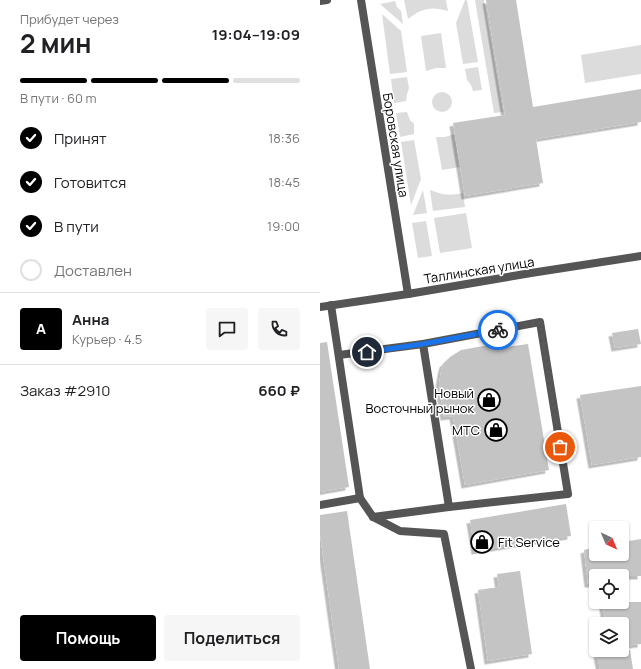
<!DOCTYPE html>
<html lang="ru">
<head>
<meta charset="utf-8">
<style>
  :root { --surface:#fff; --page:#f6f6f6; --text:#202124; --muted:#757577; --line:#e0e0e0; --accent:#000 }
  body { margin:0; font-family:Manrope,sans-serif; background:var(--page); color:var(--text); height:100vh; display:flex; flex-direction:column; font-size:15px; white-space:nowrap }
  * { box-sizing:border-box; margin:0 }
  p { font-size:13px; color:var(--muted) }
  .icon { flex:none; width:22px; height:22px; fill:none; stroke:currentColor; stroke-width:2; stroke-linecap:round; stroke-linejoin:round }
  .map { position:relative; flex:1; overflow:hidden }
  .sheet { display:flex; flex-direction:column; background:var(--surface); width:320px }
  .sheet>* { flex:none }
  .needle { width:26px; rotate:136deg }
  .fabs { position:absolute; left:269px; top:521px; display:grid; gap:8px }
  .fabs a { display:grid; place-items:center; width:40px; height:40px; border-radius:4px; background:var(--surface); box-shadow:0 1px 3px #0004; font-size:20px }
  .pin { position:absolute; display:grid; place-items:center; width:34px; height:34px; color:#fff; margin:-17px; border:2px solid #fff; border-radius:50%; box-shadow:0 1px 4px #0007 }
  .courier { position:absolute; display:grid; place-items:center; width:40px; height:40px; margin:-20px; border:3px solid #1a73e8; border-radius:50%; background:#fff; color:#222; box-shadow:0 1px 5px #0007 }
  .summary em { font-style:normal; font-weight:700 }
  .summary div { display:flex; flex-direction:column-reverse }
  .summary { display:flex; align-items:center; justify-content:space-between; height:68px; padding:0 20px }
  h1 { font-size:26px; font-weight:700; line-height:30px }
  .bar { display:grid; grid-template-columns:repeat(4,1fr); gap:6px 4px; align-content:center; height:48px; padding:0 20px }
  .bar i { height:5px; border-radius:3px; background:var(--line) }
  .bar .on { background:var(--accent) }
  .bar p { grid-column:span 4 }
  .line { display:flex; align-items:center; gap:10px; padding:0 20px; border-top:1px solid var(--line) }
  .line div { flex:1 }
  .round { display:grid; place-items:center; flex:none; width:42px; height:42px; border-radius:4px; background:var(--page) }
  ol { padding:0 20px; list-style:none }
  li { display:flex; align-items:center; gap:12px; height:44px }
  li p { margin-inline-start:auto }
  li .icon { padding:4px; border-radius:50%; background:var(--accent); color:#fff; stroke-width:4 }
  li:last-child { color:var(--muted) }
  li i { width:22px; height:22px; border:2px solid var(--line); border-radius:50% }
  .action { display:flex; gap:8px; margin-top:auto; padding:8px 20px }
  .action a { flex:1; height:46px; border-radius:4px; background:var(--accent); color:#fff; font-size:16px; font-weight:700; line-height:46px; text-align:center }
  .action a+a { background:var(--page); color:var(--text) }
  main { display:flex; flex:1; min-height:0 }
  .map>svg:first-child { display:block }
</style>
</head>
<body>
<main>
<section class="sheet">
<div class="summary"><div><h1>2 мин</h1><p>Прибудет через</p></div><em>19:04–19:09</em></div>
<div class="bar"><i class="on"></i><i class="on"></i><i class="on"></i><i></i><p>В пути · 60 m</p></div>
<ol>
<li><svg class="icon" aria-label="check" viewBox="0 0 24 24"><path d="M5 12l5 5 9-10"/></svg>Принят<p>18:36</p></li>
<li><svg class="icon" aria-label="check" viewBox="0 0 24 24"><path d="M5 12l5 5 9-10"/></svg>Готовится<p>18:45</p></li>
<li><svg class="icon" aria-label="check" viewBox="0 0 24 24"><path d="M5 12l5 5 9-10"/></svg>В пути<p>19:00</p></li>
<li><i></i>Доставлен</li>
</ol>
<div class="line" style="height:72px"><b class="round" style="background:var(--accent);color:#fff">А</b><div><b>Анна</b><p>Курьер · 4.5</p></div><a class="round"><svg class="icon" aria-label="chat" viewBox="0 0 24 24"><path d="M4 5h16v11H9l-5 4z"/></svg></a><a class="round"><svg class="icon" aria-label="phone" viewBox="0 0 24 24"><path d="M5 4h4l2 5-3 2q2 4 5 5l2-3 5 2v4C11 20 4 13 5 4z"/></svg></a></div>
<div class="line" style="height:52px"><div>Заказ #2910</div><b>660 ₽</b></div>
<div class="action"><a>Помощь</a><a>Поделиться</a></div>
</section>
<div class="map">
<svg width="321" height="669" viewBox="0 0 321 669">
  <defs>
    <filter id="shadow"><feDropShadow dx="-3.5" dy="3.5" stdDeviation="0" flood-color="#0004"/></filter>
  </defs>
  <rect width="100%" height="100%" fill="#fff"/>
  <g fill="#dcdcdc">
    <path d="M84,0H126L128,11C111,6 102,8 88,19Z"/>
    <polygon points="145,0 147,0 158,62 143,64 136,23"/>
    <polygon points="155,0 164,0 183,112 174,113"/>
    <polygon points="75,1 77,7 81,11 83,24 60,4"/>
    <polygon points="62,14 81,31 87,72 70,74"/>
    <polygon points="121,33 126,68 116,68 106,71 101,36"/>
    <polygon points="321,45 321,74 265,83 261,55"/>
    <polygon points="158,67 162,90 153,91 151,85 147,80 145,69"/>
    <polygon points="87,77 89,88 87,94 86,101 74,103 71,79"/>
    <circle cx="122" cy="102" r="10"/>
    <polygon points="87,112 90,120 94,124 94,134 80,137 76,113"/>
    <polygon points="134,134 140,167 122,170 116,137 125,137"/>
    <polygon points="94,140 101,179 91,205 81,142"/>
    <polygon points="103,190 107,213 93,215"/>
    <path d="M110,190C123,195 129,196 143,193L145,207L113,211Z"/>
    <polygon points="146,213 152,248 120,253 114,218"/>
    <polygon points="106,221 112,256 98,258 92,223"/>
  </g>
  <g fill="#c4c4c4" filter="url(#shadow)">
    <polygon points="166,0 196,0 213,107 321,89 321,122 216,139 223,183 145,196 133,123 185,115"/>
    <polygon points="318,329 321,344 295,348 292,333"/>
    <polygon points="7,342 29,487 0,492 0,343"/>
    <polygon points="180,343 180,348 208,344 229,470 145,485 133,416 124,417 119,384 121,372 123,364 130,357 141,350"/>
    <polygon points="321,386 321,457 272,465 260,395"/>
    <polygon points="246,504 251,536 155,551 150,520"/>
    <polygon points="27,511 50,669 19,669 0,534 0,515"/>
    <polygon points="321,539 321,576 277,576 276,568 276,584 268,584 264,550 276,547 276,554 302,554 302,542"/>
    <polygon points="200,571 212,654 168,661 158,590 179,587 177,574"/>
    <polygon points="282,602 321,602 321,644 302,646 302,624 286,624"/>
    <polygon points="290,650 310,650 313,669 280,669 277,654 290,651"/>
  </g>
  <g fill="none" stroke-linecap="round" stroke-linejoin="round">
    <g stroke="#555" stroke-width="8">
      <polyline points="0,1 7,0"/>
      <polyline points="11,305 40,498 53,517 80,531 124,534 151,669"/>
      <polyline points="103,344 129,507"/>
      <polyline points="19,355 103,344 220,322 248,494 129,507 53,517"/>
      <polyline points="0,505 40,498"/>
    </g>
    <polyline stroke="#555" stroke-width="8" points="41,0 88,294"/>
    <polyline stroke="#555" stroke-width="8" points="0,307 88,294 211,273 321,256"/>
  </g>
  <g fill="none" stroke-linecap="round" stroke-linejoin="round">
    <polyline stroke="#595959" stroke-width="4" stroke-dasharray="0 7.2" points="178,330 220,322 240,447"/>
    <polyline stroke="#1a73e8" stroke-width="5" points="47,352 103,344 178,330"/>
  </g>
  <defs>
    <g id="shop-ring" transform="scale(1.15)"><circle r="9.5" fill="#fff" stroke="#000" stroke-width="1.5"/><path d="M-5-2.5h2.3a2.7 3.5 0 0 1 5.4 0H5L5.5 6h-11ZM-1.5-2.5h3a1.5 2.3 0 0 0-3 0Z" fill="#000"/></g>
  </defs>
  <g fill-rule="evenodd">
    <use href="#shop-ring" x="169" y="400"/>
    <use href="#shop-ring" x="176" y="430"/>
    <use href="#shop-ring" x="162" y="542"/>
  </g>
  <g text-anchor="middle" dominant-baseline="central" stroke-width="3" stroke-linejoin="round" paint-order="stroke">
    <g font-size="13" fill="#000" stroke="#fff">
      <text transform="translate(76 145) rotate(81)">Боровская улица</text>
      <text transform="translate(159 270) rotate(-9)">Таллинская улица</text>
    </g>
    <g font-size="13" fill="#000" stroke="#fff" text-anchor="end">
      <text x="154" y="393">Новый<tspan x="154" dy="15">Восточный рынок</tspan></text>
      <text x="160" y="430">МТС</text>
      <text x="178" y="542" text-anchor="start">Fit Service</text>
    </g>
  </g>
</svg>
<div class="fabs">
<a><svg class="needle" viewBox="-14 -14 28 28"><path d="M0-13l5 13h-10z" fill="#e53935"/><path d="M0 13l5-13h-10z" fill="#757577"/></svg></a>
<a><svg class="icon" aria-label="locate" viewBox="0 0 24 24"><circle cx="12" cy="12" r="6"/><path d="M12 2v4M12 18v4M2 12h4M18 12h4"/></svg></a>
<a><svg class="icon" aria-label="layers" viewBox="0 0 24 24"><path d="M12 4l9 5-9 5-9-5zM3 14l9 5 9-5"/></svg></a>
</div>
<div class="pin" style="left:240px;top:447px;background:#ea580c"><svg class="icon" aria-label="bag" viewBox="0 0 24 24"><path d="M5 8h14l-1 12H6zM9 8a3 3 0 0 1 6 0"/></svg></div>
<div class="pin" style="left:47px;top:352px;background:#1f2937"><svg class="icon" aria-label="home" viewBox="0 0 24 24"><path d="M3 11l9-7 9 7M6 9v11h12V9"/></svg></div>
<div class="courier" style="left:178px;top:330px"><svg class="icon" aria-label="bike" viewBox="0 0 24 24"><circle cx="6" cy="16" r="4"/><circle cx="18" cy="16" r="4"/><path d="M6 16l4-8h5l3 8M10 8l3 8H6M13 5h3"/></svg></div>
</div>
</main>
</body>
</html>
